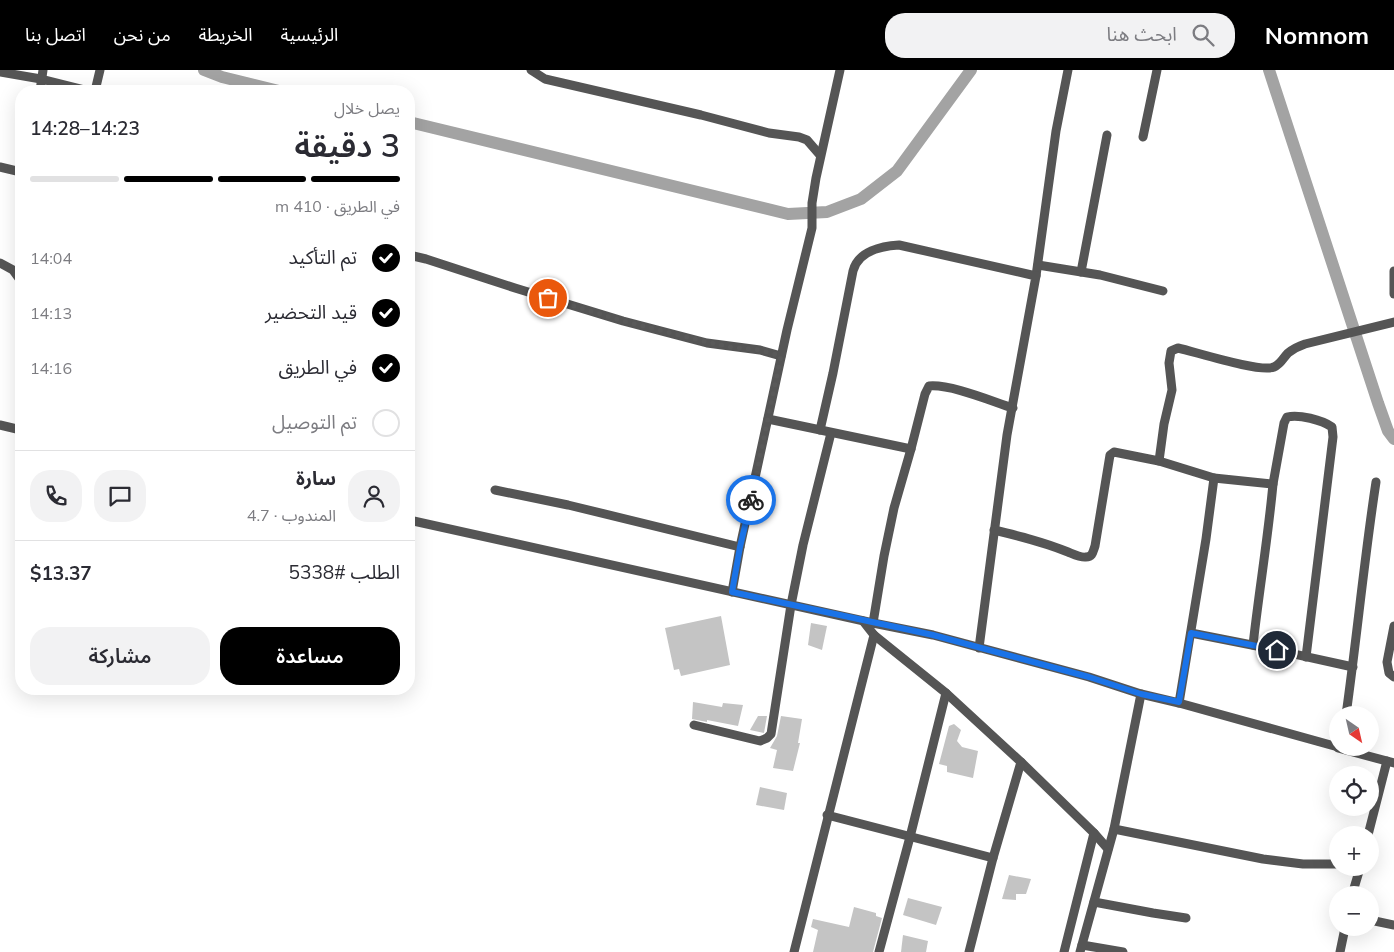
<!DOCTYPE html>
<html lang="ar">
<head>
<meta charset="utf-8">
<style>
  :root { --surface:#fff; --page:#f2f2f3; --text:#2b2b33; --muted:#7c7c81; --line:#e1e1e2; --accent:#000 }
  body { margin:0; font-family:Mulish,"Noto Sans Arabic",sans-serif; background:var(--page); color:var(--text); direction:rtl; height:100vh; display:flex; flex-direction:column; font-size:19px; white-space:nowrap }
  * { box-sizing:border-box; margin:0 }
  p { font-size:16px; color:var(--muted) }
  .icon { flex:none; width:28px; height:28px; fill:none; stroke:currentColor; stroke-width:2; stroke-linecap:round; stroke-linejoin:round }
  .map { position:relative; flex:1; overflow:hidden; direction:ltr }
  .side { position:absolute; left:15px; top:15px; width:400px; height:610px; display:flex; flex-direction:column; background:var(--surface); border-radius:20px; box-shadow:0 5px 20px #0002; direction:rtl }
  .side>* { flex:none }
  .needle { width:32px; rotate:146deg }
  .controls { position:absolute; left:1329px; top:636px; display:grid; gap:10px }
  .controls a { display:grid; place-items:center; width:50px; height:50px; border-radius:50%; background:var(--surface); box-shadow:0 5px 20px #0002; font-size:25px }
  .pin { position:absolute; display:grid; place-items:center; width:42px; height:42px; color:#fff; margin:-21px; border:2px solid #fff; border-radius:50%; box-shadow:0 1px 5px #0007 }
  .courier { position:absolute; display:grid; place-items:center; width:50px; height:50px; margin:-25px; border:4px solid #1a73e8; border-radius:50%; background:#fff; color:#222; box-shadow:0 1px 6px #0007 }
  .overview em { font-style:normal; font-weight:600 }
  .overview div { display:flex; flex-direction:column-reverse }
  .overview { display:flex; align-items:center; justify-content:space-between; height:85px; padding:0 15px }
  h1 { font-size:32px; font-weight:600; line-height:38px }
  .bar { display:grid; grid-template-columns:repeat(4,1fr); gap:8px 5px; align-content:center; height:60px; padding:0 15px }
  .bar i { height:6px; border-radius:4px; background:var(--line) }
  .bar .active { background:var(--accent) }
  .bar p { grid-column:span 4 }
  .line { display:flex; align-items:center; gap:12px; padding:0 15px; border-top:1px solid var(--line) }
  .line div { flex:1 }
  .round { display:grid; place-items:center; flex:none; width:52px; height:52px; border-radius:20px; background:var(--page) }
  ol { padding:0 15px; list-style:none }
  li { display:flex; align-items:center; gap:15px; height:55px }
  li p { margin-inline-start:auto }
  li .icon { padding:5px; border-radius:50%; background:var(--accent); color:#fff; stroke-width:4 }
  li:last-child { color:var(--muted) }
  li i { width:28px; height:28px; border:2px solid var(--line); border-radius:50% }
  .button { display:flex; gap:10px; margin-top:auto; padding:10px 15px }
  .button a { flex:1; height:58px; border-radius:20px; background:var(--accent); color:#fff; font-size:20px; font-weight:600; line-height:58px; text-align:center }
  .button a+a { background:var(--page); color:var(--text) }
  header { display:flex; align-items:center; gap:30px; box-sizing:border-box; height:70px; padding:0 25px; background:var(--accent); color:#fff }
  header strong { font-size:24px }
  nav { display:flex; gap:28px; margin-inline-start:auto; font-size:18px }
  .search { width:350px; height:45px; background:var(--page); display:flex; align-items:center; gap:12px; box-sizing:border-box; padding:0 18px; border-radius:20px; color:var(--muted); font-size:19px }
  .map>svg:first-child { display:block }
</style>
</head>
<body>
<header>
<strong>Nomnom</strong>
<div class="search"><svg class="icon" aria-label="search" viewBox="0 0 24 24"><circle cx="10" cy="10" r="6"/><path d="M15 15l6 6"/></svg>ابحث هنا</div>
<nav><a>الرئيسية</a><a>الخريطة</a><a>من نحن</a><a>اتصل بنا</a></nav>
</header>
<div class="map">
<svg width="1394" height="882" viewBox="0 0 1394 882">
  <rect width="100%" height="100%" fill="#fff"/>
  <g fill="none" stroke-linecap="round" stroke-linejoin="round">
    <g stroke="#a3a3a3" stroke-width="12">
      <polyline points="204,0 222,7 279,21"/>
      <polyline points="1269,0 1378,333 1388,361 1394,369"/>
      <polyline points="409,52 788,144 827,142 861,129 897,101 971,0"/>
    </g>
  </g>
  <g fill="#c4c4c4">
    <polygon points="721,546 730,595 681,606 679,599 674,600 665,558"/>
    <polygon points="811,553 827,556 822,580 808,575"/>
    <polygon points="693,632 722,637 723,633 743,635 738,656 707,650 707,652 692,649"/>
    <polygon points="758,646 767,646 764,663 750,660"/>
    <polygon points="781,646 802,649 798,673 800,673 793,701 773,698 777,680 770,678 777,666"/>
    <polygon points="954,654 961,660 957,671 962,677 978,681 973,708 947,702 947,696 939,694 949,656"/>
    <polygon points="760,717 787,723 784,740 756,735"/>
    <polygon points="1009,805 1031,809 1026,824 1016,824 1016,830 1002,829"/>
    <polygon points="908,828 942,837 936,855 903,845"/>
    <polygon points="854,837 876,843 876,846 882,848 873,882 813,882 818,860 811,857 813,849 849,857"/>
    <polygon points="903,865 928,871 926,882 901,882"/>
  </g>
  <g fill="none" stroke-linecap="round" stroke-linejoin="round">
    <g stroke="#555" stroke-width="9">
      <polyline points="531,0 545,9 701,45 769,63 799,67 807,70 820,85"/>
      <polyline points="0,2 41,9 89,21"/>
      <polyline points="40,21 43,0"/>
      <polyline points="95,21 100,0"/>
      <polyline points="1143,67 1157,0"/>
      <polyline points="0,97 21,102"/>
      <polyline points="409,185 426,189 515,218 623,251 707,273 760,280 781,286"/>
      <polyline points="0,193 13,200 21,211"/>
      <polyline points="1038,195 1100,205 1163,221"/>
      <polyline points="1394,201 1394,224"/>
      <polyline points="1081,202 1107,65"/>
      <polyline points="1036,206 1056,61 1068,0"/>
      <polyline points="768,349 911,379 894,438 884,486 873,553"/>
      <polyline points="0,355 21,360"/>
      <path d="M820,360L833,303L853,201C858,181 882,176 899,175L1036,206L1007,365L979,578"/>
      <path d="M911,379L925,324L929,316C951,314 991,331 1013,338"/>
      <path d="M1214,408L1273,414L1284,353L1287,347C1299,344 1322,350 1332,357L1333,367L1306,587"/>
      <polyline points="495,420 568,435 740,477"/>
      <polyline points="409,450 873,553 933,565 1089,607 1141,624 1179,633 1338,677"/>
      <path d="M994,460C1019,466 1044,472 1068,482C1073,484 1081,488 1086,487C1093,487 1093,481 1095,476L1110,385L1114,382L1159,391"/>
      <polyline points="732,522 740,477 787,260 812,158 812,133 816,108 840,0"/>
      <polyline points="1394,556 1387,592 1389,603 1394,607"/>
      <polyline points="1191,563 1262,577 1353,597"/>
      <polyline points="874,565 946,623 1021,692 1094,763 1108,779"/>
      <path d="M1253,575C1259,521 1268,468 1273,414"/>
      <path d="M1179,633L1206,469L1214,408L1159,391L1164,354L1172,320L1169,293L1171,281L1178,278C1196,282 1260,303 1274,297C1281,294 1283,288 1288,283C1293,279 1299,276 1305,274L1394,252"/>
      <path d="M1346,645C1357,567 1364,490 1376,412"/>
      <polyline points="694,655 760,671 767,668 771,664 791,535 803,475 831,363"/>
      <polyline points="1338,678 1394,693"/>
      <polyline points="827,745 993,788"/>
      <polyline points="1114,759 1263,789 1303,794 1338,794"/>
      <polyline points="1368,765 1387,691"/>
      <polyline points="1352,825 1360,798"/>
      <polyline points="1094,832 1153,843 1186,848"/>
      <polyline points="1370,850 1394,855"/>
      <polyline points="1082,875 1123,882"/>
      <polyline points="794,882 874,565 863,551"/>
      <polyline points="879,882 910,767 946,623"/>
      <polyline points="969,882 993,788 1021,692"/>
      <polyline points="1064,882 1094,763"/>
      <polyline points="1080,882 1114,759 1141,624"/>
      <polyline points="1340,882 1345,858"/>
    </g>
  </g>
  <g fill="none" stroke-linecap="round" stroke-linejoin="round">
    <polyline stroke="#595959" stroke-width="5" stroke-dasharray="0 9" points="548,228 623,251 707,272 730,277 760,280 781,286 751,430"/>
    <polyline stroke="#1a73e8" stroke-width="6" points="751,430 740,477 732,522 933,565 1089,607 1141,624 1179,632 1191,563 1277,580"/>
  </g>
</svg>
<div class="controls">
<a><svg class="needle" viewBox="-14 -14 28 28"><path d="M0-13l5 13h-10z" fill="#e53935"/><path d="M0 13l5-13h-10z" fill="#7c7c81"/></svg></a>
<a><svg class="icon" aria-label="locate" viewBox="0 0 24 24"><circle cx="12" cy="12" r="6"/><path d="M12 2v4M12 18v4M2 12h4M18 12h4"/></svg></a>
<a>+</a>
<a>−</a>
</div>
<div class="pin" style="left:548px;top:228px;background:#ea580c"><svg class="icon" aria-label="bag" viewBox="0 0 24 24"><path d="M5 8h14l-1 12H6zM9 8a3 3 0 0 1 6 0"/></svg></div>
<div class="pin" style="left:1277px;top:580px;background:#1f2937"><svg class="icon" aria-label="home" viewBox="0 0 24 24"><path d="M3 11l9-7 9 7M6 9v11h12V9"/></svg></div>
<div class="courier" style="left:751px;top:430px"><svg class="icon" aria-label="bike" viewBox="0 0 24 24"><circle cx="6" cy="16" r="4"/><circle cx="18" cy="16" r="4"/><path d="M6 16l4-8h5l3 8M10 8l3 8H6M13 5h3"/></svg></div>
<section class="side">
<div class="overview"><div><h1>3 دقيقة</h1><p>يصل خلال</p></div><em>14:23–14:28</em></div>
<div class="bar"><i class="active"></i><i class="active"></i><i class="active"></i><i></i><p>في الطريق · 410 m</p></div>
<ol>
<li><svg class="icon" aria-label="check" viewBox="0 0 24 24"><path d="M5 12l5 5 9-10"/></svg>تم التأكيد<p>14:04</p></li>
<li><svg class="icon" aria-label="check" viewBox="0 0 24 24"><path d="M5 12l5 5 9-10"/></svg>قيد التحضير<p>14:13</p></li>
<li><svg class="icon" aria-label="check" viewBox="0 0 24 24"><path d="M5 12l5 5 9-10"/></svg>في الطريق<p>14:16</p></li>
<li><i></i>تم التوصيل</li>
</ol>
<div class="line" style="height:90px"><a class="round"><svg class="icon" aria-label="person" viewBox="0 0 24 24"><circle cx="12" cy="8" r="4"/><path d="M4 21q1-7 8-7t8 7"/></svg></a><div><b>سارة</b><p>المندوب · 4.7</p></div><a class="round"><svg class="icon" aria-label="chat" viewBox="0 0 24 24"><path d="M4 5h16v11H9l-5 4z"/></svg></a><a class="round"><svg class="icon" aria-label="phone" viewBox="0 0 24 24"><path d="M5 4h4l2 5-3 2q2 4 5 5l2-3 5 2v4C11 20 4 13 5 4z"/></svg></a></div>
<div class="line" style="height:65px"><div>الطلب #5338</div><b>$13.37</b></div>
<div class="button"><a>مساعدة</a><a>مشاركة</a></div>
</section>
</div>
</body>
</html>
